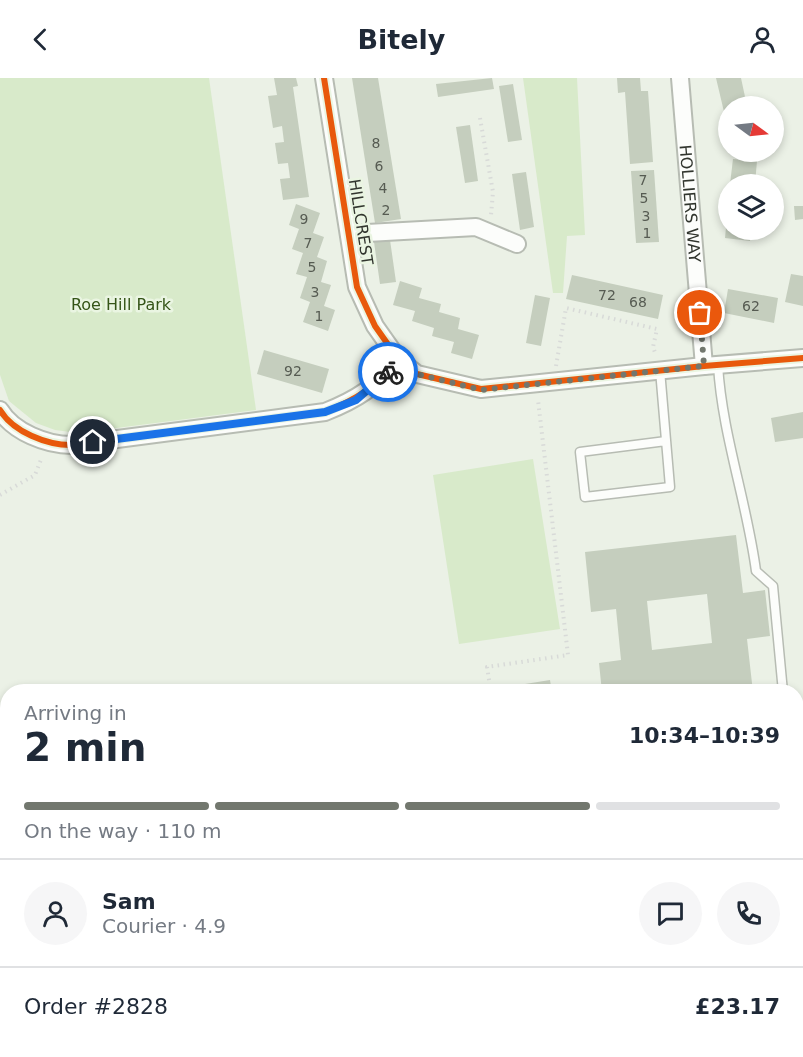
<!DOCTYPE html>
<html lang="en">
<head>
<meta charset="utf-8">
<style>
  :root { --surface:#fff; --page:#f6f6f7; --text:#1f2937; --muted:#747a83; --line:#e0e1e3; --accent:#72776e }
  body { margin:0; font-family:"DejaVu Sans",sans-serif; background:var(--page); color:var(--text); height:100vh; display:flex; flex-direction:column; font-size:22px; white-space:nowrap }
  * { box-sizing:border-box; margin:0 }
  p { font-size:20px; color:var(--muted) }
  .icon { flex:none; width:33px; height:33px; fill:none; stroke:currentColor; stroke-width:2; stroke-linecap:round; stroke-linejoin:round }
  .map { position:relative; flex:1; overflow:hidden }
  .details { position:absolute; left:0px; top:606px; width:804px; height:374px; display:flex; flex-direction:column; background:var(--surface); border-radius:24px 24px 0 0; box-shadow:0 3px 9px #0003 }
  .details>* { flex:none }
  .needle { width:39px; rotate:105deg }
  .tools { position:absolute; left:718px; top:18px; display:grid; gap:12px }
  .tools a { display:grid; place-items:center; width:66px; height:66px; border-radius:50%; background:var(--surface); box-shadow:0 3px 9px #0003; font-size:30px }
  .pin { position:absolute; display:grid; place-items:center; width:51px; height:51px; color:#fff; margin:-26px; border:3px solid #fff; border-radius:50%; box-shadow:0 2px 6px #0007 }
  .courier { position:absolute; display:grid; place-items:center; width:60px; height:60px; margin:-30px; border:4px solid #1a73e8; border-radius:50%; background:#fff; color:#222; box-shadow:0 2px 8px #0007 }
  .overview em { font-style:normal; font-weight:700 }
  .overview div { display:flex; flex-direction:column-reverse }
  .overview { display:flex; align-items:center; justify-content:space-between; height:102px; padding:0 24px }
  h1 { font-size:39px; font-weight:700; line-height:45px }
  .bar { display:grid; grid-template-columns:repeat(4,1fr); gap:9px 6px; align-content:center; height:72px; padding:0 24px }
  .bar i { height:8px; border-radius:4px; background:var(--line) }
  .bar .active { background:var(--accent) }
  .bar p { grid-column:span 4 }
  .line { display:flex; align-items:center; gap:15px; padding:0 24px; border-top:2px solid var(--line) }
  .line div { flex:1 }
  .round { display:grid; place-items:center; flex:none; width:63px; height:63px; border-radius:32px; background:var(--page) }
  header { display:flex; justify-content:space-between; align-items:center; height:78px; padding:0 24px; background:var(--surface); font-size:27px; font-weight:700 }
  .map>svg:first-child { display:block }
</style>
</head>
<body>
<header><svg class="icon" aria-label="back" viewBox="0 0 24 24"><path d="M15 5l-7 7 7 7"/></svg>Bitely<svg class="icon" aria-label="person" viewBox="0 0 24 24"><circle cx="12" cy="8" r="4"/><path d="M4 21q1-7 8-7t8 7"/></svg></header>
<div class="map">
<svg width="803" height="979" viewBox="0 0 803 979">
  <rect width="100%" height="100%" fill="#ebf1e6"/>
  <g fill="#d8eaca">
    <polygon points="0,0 209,0 256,332 78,355 55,352 36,345 9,323 0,297"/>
    <polygon points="523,0 577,0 585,157 567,158 563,215 553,215"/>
    <polygon points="533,381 560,551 459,566 433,397"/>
    <polygon points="797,663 799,663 803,728 797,729"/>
    <rect x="797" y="783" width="6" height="79"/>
  </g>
  <g fill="#c5cebe" fill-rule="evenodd">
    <polygon points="274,0 296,0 298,8 293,9 309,119 283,122 280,101 290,100 288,85 278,86 275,65 284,64 282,48 273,50 268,18 277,17"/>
    <polygon points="352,0 378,0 401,141 375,145"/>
    <polygon points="492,0 494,11 438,19 436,6"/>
    <polygon points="617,0 640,0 641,13 648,13 653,84 630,86 625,14 618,15"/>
    <polygon points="716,0 741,0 747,28 729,28 729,55"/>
    <polygon points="513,6 522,62 508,64 499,8"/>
    <polygon points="470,47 478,103 465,105 456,49"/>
    <polygon points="733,81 757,83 755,106 730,106"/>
    <polygon points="654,92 659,164 636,165 631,93"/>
    <polygon points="526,94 534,149 520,152 512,96"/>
    <polygon points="296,126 320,135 313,155 324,159 317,179 327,183 321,204 331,207 324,228 335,232 328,253 303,244 310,224 300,220 307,199 296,196 303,175 292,171 299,151 289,147"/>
    <polygon points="794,128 803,128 803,141 795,142"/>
    <polygon points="727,139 729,152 751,152 750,163 725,160"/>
    <polygon points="389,155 396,204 380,206 373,157"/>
    <polygon points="791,196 803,198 803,228 785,224"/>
    <polygon points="572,197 663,217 658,241 566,221"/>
    <polygon points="400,203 422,210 419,220 441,226 439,234 460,240 458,251 479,257 472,281 451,275 454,264 432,258 434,250 412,243 415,233 393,227"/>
    <polygon points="728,211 778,220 774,245 724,235"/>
    <polygon points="535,217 550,220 541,268 526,265"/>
    <polygon points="264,272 329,291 322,315 257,296"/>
    <polygon points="803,334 803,360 775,364 771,340"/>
    <path d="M736,457L743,515L765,512L770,558L747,561L753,614H602L599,585L621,582L616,531L591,534L585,474ZM707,516L712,565L652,572L647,523Z"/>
    <polygon points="550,602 552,614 495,614 494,611"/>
    <polygon points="498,972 630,972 631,979 499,979"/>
  </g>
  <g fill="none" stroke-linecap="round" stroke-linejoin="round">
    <g stroke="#b7bcb3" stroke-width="11">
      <g id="service">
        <path d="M718,287C722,356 747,424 756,493L773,508L783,614"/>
        <polyline points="660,292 670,409 585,419 580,374 666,363"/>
        <polyline points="186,979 199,975"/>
      </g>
    </g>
    <g stroke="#b7bcb3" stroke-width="20">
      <g id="minor">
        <polyline points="324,0 357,209 375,248 399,282"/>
        <path id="s1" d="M680,0L704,288"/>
        <polyline points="349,156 476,149 517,166"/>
        <path d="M0,332C13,354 47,367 71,367L325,334C358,321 375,309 399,282L417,296L481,311L704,288L803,280"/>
      </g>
    </g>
    <g stroke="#d8dad8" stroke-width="4" stroke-dasharray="1.5 4.5" stroke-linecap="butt">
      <polyline points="480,40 493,114 491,137"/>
      <polyline points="556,288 566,230 657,251 653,269 656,277"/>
      <polyline points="0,417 35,397 42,379"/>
      <polyline points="491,614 487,589 568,577 538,322"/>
      <polyline points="0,953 8,966"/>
      <polyline points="11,972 15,979"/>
      <polyline points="716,972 717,979"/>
      <polyline points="481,979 481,972"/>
    </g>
    <use href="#service" stroke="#fcfdfb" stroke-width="8"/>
    <use href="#minor" stroke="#fcfdfb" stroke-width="16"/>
    <g stroke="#eaf5e2" stroke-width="10">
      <g id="cycleway">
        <polyline points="324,0 357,209 375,248 399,282"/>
        <path d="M0,332C13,354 47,367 71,367L325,334C358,321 375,309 399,282L417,296L481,311L704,288L803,280"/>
      </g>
    </g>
    <use href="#cycleway" stroke="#e8590c" stroke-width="6"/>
  </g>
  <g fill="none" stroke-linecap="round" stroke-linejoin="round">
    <polyline stroke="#72776e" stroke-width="6" stroke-dasharray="0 10.8" points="388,294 399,282 417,296 481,312 704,288 700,235"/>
    <polyline stroke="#1a73e8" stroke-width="8" points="93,364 325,334 356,322 388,294"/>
  </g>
  <g text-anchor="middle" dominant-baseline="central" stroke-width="5" stroke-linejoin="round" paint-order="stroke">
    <g font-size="14" fill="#565b52">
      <text x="376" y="65">8</text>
      <text x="379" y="88">6</text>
      <text x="643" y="102">7</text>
      <text x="383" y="110">4</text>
      <text x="644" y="120">5</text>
      <text x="386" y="132">2</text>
      <text x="646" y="138">3</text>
      <text x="304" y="141">9</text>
      <text x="647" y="155">1</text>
      <text x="308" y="165">7</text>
      <text x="312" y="189">5</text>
      <text x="315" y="214">3</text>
      <text x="607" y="217">72</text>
      <text x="638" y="224">68</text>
      <text x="751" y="228">62</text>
      <text x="319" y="238">1</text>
      <text x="293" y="293">92</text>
    </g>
    <g font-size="16" fill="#31352e" stroke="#eaf5e2">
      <text stroke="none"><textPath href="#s1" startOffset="126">HOLLIERS WAY</textPath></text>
      <text transform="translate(361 144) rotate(81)">HILLCREST</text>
    </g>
    <g font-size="16" fill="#355518" stroke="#eaf5e2">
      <text x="121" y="226">Roe Hill Park</text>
    </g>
  </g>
</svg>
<div class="tools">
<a><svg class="needle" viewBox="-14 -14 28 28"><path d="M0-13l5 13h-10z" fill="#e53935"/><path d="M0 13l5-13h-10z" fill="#747a83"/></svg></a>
<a><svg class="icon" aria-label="layers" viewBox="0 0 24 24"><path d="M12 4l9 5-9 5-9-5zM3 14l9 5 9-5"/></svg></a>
</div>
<div class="pin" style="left:700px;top:235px;background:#ea580c"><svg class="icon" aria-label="bag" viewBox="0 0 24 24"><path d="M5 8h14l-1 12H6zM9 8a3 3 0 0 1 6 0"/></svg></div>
<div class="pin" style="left:93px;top:364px;background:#1f2937"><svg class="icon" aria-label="home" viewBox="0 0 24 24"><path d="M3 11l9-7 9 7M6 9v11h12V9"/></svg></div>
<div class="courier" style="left:388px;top:294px"><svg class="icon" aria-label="bike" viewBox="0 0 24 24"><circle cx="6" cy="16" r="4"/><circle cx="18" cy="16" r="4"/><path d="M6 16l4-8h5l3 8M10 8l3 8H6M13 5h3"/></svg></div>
<section class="details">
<div class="overview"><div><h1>2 min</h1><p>Arriving in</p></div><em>10:34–10:39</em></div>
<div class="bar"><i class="active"></i><i class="active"></i><i class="active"></i><i></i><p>On the way · 110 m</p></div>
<div class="line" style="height:108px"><a class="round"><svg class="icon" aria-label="person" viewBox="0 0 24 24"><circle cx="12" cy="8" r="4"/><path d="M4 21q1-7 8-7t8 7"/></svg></a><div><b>Sam</b><p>Courier · 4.9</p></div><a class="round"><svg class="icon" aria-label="chat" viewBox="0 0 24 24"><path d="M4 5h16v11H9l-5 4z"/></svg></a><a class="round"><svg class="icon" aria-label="phone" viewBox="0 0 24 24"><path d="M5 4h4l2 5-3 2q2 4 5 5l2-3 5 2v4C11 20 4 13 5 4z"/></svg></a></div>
<div class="line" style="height:78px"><div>Order #2828</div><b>£23.17</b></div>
</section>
</div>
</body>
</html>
